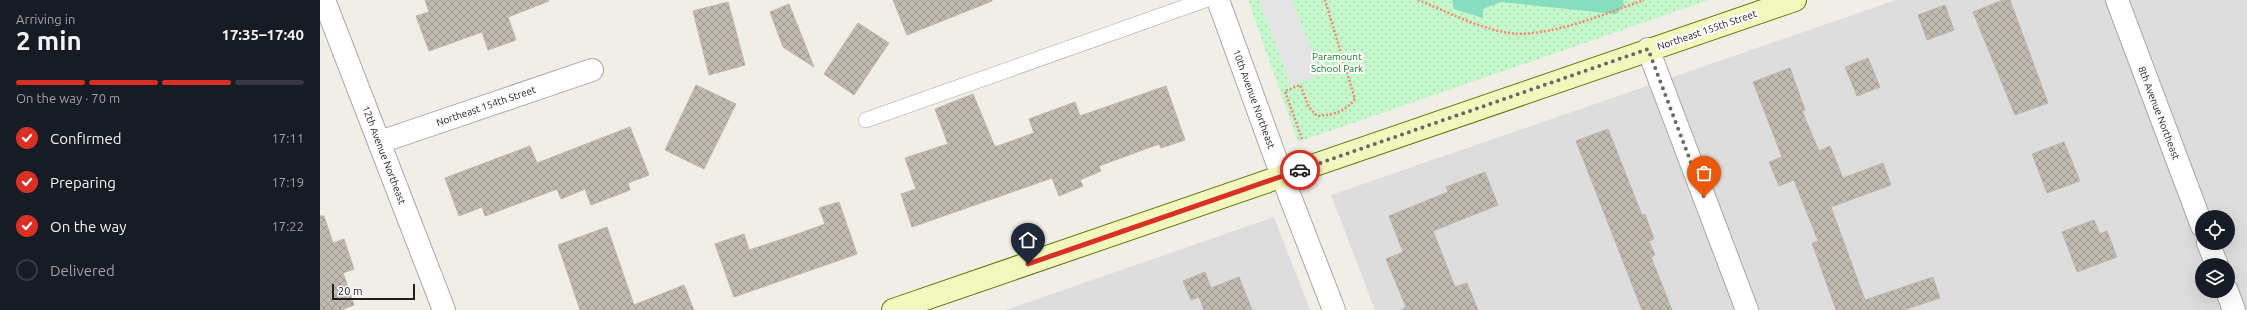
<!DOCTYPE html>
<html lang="en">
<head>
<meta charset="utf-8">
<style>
  :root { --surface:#171b24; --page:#20242c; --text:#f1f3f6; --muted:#9ea1a6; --line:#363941; --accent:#d93025 }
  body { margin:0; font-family:Ubuntu,sans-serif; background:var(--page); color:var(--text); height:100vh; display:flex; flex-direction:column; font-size:15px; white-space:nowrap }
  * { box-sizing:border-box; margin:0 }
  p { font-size:13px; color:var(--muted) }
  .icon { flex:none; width:22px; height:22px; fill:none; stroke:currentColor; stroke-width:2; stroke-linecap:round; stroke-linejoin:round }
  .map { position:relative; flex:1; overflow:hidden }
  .details { display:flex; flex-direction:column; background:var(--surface); width:320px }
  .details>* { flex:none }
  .controls { position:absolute; left:1875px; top:210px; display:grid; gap:8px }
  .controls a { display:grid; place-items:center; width:40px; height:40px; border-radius:50%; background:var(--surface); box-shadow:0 4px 16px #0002; font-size:20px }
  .scale { position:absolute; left:12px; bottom:10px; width:83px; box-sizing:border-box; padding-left:4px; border:2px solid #202020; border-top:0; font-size:11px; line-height:14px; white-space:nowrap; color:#202020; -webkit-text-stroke:3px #fff; paint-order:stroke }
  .pin { position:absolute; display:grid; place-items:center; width:34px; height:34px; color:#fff; margin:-41px -17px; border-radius:50% 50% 50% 0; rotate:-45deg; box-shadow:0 0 4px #0007 }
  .pin .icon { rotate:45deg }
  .courier { position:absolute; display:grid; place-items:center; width:40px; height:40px; margin:-20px; border:3px solid #d93025; border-radius:50%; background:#fff; color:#222; box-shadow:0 1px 5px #0007 }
  .overview em { font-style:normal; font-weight:700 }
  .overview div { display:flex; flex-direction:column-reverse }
  .overview { display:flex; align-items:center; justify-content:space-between; height:68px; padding:0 16px }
  h1 { font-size:26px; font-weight:700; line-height:30px }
  .bar { display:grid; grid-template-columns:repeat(4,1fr); gap:6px 4px; align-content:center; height:48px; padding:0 16px }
  .bar i { height:5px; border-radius:3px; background:var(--line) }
  .bar .on { background:var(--accent) }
  .bar p { grid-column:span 4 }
  ol { padding:0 16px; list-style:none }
  li { display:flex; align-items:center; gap:12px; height:44px }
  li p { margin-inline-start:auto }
  li .icon { padding:4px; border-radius:50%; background:var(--accent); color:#fff; stroke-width:4 }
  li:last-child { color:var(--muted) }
  li i { width:22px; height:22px; border:2px solid var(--line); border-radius:50% }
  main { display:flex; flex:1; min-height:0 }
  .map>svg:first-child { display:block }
</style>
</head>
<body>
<main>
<section class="details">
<div class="overview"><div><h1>2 min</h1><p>Arriving in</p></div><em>17:35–17:40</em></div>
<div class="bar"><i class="on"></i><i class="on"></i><i class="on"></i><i></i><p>On the way · 70 m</p></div>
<ol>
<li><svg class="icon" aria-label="check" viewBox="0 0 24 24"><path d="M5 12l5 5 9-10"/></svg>Confirmed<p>17:11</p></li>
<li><svg class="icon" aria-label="check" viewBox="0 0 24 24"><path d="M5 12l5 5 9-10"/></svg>Preparing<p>17:19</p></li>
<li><svg class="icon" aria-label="check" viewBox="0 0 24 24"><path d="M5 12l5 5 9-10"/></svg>On the way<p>17:22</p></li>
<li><i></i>Delivered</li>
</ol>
</section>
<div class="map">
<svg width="1927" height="310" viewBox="0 0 1927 310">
  <defs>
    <pattern id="park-dots" width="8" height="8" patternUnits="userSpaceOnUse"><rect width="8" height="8" fill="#c5f9cc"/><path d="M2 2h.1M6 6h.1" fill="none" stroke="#a9d5af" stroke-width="1.8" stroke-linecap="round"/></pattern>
    <pattern id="building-cross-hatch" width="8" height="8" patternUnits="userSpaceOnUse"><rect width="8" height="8" fill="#c1bab3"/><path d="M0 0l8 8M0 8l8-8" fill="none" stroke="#9c9791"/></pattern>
  </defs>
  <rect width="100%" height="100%" fill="#f0eee7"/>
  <g fill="#dedddd" fill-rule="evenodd">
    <path d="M1576,0H1927V310H1055L1011,195ZM1882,217H1908V243H1882ZM1882,265H1908V291H1882Z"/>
    <polygon points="954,217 990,310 686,310"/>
  </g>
  <polygon fill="url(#park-dots)" points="928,0 1389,0 978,142"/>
  <polygon fill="#87ddc0" points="1132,0 1303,0 1304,6 1296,14 1181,2 1163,9 1163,18 1134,9"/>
  <polygon fill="#e4e4e4" points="939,0 972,0 1001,74 971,86"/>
  <g fill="url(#building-cross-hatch)" stroke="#c2b5a9">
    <polygon points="105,0 228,0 229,1 188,17 196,40 168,50 162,32 109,51 96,16 109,12"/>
    <polygon points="573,0 672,0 672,1 587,35"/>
    <polygon points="1683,0 1690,0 1728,103 1695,115 1653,12"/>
    <polygon points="408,2 425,65 389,75 373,11"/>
    <polygon points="469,4 494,67 463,47 450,12"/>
    <polygon points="1625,5 1634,30 1607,40 1598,15"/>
    <polygon points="538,23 569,43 534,95 504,74"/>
    <polygon points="1548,58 1560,87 1537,96 1525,67"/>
    <polygon points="1470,68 1485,110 1482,111 1499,151 1510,146 1523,178 1563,163 1571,185 1511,207 1545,300 1613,277 1620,298 1584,310 1516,310 1492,243 1498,241 1474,180 1459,186 1449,162 1462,157 1433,82"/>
    <polygon points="376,85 416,104 384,169 345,150"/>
    <polygon points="846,86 865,140 841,148 839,144 779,166 781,171 760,180 763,186 739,196 732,178 592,227 581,194 596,189 585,158 628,144 615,109 653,94 675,147 714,133 709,119 755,102 760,116"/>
    <polygon points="310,127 329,175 308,183 310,190 271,205 265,189 241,199 237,189 165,216 162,207 139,216 125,178 210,146 217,163"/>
    <polygon points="1288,129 1322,215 1325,214 1334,239 1329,241 1335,255 1331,257 1352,310 1322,310 1256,141"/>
    <polygon points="1744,142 1760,181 1727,193 1712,154"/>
    <polygon points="1165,172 1178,205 1113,231 1135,287 1147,283 1158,310 1081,310 1086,307 1066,259 1083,252 1069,216 1128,192 1126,187"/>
    <polygon points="519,202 537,254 414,297 395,244 424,234 429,250 475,235 505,224 499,208"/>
    <polygon points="0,216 4,216 13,243 24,239 34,269 23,273 34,305 21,310 0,310"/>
    <polygon points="1774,220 1780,234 1787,231 1797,257 1757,272 1742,232"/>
    <polygon points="287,227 314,305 364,285 374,310 260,310 238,245"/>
    <polygon points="885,272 891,288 919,277 932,310 884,310 879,297 871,300 863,281"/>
  </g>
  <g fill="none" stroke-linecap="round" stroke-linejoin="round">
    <g stroke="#a7a7a7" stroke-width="16">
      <polyline id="lane" points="546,120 885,0"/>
    </g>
    <g stroke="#a7a7a7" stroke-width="24">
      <g id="street">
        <polyline points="4,0 124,310"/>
        <polyline points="898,0 962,176 1014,310"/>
        <polyline points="1797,0 1882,226"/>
        <polyline points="1328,49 1427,310"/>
        <polyline points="60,142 272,70"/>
        <polyline points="1888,243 1897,265"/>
        <polyline points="1907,291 1914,310"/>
      </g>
    </g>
    <g stroke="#657707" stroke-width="24">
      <polyline id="secondary" points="573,310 1475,0"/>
    </g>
    <g stroke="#f78671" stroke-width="2.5" stroke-dasharray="2 2" stroke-linecap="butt">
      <path d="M1098,0C1126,11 1160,29 1189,33C1229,38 1287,13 1324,0"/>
      <path d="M982,139L965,91L980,85L989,107L997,116C1013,115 1025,112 1035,99L1005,0"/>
    </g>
    <use href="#lane" stroke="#fff" stroke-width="15"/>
    <use href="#street" stroke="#fff" stroke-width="22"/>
    <use href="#secondary" stroke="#f2f8bd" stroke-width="22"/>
  </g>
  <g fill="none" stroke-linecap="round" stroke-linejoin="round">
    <polyline stroke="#696866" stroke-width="4" stroke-dasharray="0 7.2" points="980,170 1328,49 1384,197"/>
    <polyline stroke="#d93025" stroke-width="5" points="708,264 980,170"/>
  </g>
  <g text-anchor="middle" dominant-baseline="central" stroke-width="4" stroke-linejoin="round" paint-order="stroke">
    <g font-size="10" fill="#202020" stroke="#fff">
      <text transform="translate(1387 30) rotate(-19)">Northeast 155th Street</text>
      <text transform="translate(934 99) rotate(70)">10th Avenue Northeast</text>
      <text transform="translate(166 106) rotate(-19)">Northeast 154th Street</text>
      <text transform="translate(1839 113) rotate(69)">8th Avenue Northeast</text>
      <text transform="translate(64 155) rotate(69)">12th Avenue Northeast</text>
    </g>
    <g font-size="10" fill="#0e7e1d" stroke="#fff">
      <text x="1017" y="56">Paramount<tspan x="1017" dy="12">School Park</tspan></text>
    </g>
  </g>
</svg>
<div class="controls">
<a><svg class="icon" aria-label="locate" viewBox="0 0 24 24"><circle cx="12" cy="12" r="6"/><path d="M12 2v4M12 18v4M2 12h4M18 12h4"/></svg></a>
<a><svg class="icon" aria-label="layers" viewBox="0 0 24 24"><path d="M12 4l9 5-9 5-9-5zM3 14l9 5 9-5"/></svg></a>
</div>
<div class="scale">20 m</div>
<div class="pin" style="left:1384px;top:197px;background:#ea580c"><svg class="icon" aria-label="bag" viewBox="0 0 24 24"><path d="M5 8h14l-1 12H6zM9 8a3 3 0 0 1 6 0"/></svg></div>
<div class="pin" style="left:708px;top:264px;background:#1f2937"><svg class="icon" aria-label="home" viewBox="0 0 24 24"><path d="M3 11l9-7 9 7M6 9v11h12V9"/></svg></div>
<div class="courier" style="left:980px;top:170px"><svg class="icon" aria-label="car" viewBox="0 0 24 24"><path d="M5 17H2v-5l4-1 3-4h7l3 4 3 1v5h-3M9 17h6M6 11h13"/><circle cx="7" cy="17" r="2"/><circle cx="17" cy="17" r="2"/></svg></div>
</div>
</main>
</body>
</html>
